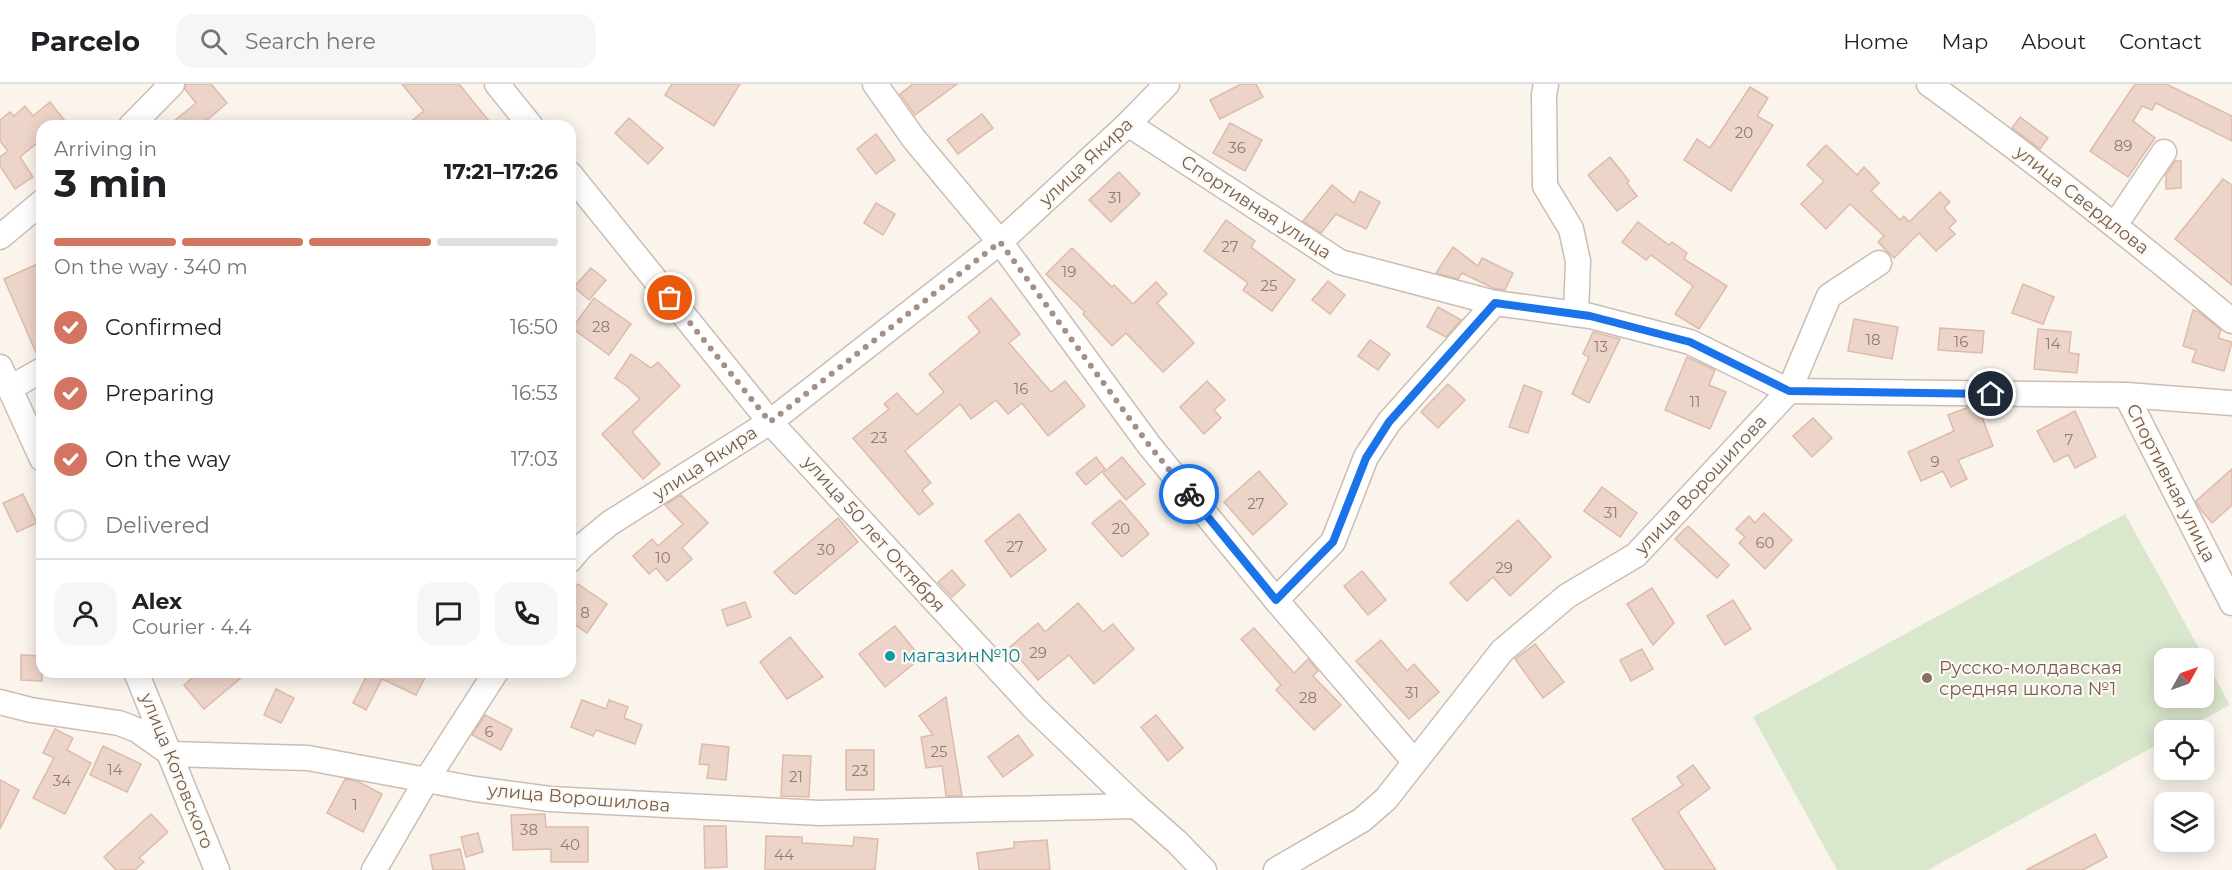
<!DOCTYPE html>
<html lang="en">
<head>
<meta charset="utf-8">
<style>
  :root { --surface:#fff; --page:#f6f6f6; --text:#202124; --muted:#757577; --line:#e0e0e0; --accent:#d47562 }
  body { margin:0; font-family:Montserrat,sans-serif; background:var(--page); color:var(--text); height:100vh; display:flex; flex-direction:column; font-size:22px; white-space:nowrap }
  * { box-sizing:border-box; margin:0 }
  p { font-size:20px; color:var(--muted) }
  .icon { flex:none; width:33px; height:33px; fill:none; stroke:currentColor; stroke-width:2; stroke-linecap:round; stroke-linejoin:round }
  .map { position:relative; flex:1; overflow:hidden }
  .side { position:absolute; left:36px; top:36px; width:540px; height:558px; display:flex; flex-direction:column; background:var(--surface); border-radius:18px; box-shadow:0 3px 15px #0003 }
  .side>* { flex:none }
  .needle { width:39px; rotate:50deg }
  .buttons { position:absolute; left:2154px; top:564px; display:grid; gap:12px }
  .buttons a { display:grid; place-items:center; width:60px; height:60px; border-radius:12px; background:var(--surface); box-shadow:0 3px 15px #0003; font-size:30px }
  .pin { position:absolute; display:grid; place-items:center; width:51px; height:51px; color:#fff; margin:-26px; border:3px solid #fff; border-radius:50%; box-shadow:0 2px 6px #0007 }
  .courier { position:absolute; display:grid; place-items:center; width:60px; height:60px; margin:-30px; border:4px solid #1a73e8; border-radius:50%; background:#fff; color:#222; box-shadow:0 2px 8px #0007 }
  .head em { font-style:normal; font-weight:700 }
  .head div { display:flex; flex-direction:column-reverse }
  .head { display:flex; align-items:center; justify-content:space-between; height:102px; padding:0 18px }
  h1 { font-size:39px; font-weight:700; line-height:45px }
  .bar { display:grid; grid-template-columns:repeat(4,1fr); gap:9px 6px; align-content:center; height:72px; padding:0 18px }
  .bar i { height:8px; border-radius:4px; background:var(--line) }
  .bar .selected { background:var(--accent) }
  .bar p { grid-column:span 4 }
  .line { display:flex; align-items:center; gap:15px; padding:0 18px; border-top:2px solid var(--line) }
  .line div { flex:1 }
  .round { display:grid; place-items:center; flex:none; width:63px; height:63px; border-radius:18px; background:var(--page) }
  ol { padding:0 18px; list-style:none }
  li { display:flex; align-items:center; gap:18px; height:66px }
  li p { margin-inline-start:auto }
  li .icon { padding:6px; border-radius:50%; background:var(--accent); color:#fff; stroke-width:4 }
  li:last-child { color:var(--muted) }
  li i { width:33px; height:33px; border:3px solid var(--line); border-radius:50% }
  header { display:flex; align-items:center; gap:36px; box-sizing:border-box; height:84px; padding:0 30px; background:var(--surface); border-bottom:2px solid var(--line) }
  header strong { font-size:28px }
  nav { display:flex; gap:33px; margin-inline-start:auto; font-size:21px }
  .search { width:420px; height:54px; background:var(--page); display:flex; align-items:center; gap:15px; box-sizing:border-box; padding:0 21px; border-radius:18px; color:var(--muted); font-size:22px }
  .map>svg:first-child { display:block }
</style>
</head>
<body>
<header>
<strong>Parcelo</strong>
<div class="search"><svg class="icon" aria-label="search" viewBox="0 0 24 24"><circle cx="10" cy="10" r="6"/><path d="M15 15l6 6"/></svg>Search here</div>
<nav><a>Home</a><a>Map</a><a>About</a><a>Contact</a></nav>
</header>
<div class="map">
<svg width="2232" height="786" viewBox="0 0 2232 786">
  <rect width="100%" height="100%" fill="#fbf4ed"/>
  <path fill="#d9e7cc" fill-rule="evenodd" d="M2125,430L2230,621L2183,646H2164V657L1928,786H1837L1753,633ZM2164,574H2204V614H2164Z"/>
  <g fill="#edd4c8" stroke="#dba" stroke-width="1.5">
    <polygon points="186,0 211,0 227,19 200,42 168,42 196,19 185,5"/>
    <polygon points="402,0 459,0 493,42 405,42 424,27"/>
    <polygon points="672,0 740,0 714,42 665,11"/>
    <polygon points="913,0 957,0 915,31 900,10"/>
    <polygon points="1241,0 1256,0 1263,13 1220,35 1210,16"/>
    <polygon points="2135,0 2166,0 2232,32 2232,57 2156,19 2152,26 2142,22 2133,37 2155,54 2128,93 2090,67"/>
    <polygon points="1750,3 1768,14 1757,32 1773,41 1731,107 1684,76 1697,55 1710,64"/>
    <polygon points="50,18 69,42 42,42 42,55 20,73 33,93 15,105 0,82 0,73 8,67 0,57 0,36 10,28 14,32 25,22 33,32"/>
    <polygon points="982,30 993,44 958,70 947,56"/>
    <polygon points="2020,33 2048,54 2040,65 2012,44"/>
    <polygon points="629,34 663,64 648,80 615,49"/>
    <polygon points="1230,39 1262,56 1245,87 1213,69"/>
    <polygon points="876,50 895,76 876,90 857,65"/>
    <polygon points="1826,61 1857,91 1864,83 1879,99 1871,107 1900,136 1904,132 1909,138 1940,108 1950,118 1944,124 1956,137 1949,144 1955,150 1936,167 1919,149 1894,174 1878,158 1884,152 1850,120 1826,145 1801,120 1824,97 1807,81"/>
    <polygon points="1610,73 1629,97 1627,99 1637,112 1617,127 1588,91"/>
    <polygon points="2175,77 2181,77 2181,104 2166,105 2166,91"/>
    <polygon points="1119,88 1140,110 1111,138 1089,116"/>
    <polygon points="2223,95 2232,101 2232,201 2175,155"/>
    <polygon points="1332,101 1354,119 1360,107 1380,118 1366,145 1336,130 1321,149 1303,137"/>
    <polygon points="876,119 895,130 883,151 864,139"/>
    <polygon points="1226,136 1255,157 1251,163 1295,196 1272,227 1243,206 1248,199 1204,167"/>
    <polygon points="1638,138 1669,161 1672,158 1687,169 1684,175 1727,202 1699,245 1675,230 1693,202 1651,171 1646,176 1622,158"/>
    <polygon points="1453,163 1478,182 1482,174 1513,189 1505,206 1493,204 1462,189 1458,195 1436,189"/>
    <polygon points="1072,164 1112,203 1114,201 1133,220 1156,198 1167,210 1157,219 1194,259 1163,288 1126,249 1112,262 1083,230 1085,228 1046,190"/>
    <polygon points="42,178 42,272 38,273 4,195"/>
    <polygon points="591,184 606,196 589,216 574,203"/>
    <polygon points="1328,197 1345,211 1330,230 1312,216"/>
    <polygon points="2023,200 2054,213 2043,240 2012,229"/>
    <polygon points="594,214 631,240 609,271 572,244"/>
    <polygon points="991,214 1020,250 1009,259 1051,308 1065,297 1085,322 1048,352 1022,319 1008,330 996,316 971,335 960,320 905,367 931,399 922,406 933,420 919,431 853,354 889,325 884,320 897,309 917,331 944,308 929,290 980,248 968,233"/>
    <polygon points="1438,223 1461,236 1446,253 1427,243"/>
    <polygon points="2193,226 2199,228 2221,246 2218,254 2232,258 2224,287 2192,278 2196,266 2183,262"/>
    <polygon points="1854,235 1898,243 1892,275 1848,267"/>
    <polygon points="1940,244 1984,247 1982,269 1938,266"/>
    <polygon points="2038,245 2071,248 2069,269 2079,270 2077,289 2034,285"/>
    <polygon points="1593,248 1620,255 1589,319 1572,310 1589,273 1583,270"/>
    <polygon points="1370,256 1390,270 1378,286 1358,272"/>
    <polygon points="631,270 651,284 658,278 680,302 632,348 660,380 643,395 602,350 640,315 628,303 615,294"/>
    <polygon points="1687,273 1715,286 1709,301 1726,308 1710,345 1665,326"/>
    <polygon points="1207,297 1225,316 1214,326 1221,334 1204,350 1180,323"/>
    <polygon points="1448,300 1465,316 1438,344 1421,328"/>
    <polygon points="1524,301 1542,308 1528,349 1509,343"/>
    <polygon points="1969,323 1978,323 1993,362 1958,376 1967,395 1951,403 1943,387 1921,397 1908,368 1954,347 1948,331"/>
    <polygon points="2075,327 2096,373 2075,384 2068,371 2054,378 2037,347"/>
    <polygon points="1813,334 1832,354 1812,373 1793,352"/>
    <polygon points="1096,373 1105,385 1086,401 1076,389"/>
    <polygon points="1122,373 1145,400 1126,416 1103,389"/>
    <polygon points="2232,385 2232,421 2212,439 2201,426 2196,417"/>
    <polygon points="1259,387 1287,420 1253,451 1224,418"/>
    <polygon points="1602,403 1637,429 1620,453 1584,427"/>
    <polygon points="23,410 37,439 17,448 3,419"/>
    <polygon points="681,411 708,439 682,464 692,475 667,497 656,484 649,490 633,472 652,455 658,462 683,440 665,421"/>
    <polygon points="1120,416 1149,450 1122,473 1092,439"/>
    <polygon points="1764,429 1792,456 1765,485 1739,459 1745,453 1736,445 1749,432 1755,439"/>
    <polygon points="1019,430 1046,466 1011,493 985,457"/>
    <polygon points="838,434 858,458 796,510 793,509 774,488"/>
    <polygon points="1518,436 1551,473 1510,512 1493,493 1467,517 1450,499"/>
    <polygon points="1688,442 1729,481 1717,494 1675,455"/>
    <polygon points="952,486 965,501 952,513 938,498"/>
    <polygon points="1362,487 1386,516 1368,531 1344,502"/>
    <polygon points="578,500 607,520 587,549 570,537 570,511"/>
    <polygon points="1652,504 1674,539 1653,561 1627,520"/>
    <polygon points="1733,516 1751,545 1725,561 1707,532"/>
    <polygon points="745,518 751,533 727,542 722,526"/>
    <polygon points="1078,519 1103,548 1113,540 1134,565 1094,600 1069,571 1038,596 1010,563 1038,539 1045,548"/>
    <polygon points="895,542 921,574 885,603 859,570"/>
    <polygon points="1254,544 1294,589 1308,575 1318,587 1313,592 1341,621 1314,646 1276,606 1281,601 1241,555"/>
    <polygon points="790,553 823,593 787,615 760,578"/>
    <polygon points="1381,556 1407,587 1414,580 1439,608 1409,635 1356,577"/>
    <polygon points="1535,560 1564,598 1543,614 1515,575"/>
    <polygon points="1642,565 1653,585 1631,597 1620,576"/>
    <polygon points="21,571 42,572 42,597 21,596"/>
    <polygon points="199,588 248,588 204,625 184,601"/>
    <polygon points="366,588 428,588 416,611 382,595 366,626 353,619 368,589"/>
    <polygon points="276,605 294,614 281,639 264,631"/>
    <polygon points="946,613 949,632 962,712 946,712 942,682 926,684 921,653 933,651 919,632"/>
    <polygon points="582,616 606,625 609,616 628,623 624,634 642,641 635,660 596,646 593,652 571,643"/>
    <polygon points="485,631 512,645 501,666 472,651"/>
    <polygon points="1156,631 1183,664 1168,677 1141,643"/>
    <polygon points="55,645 73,654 67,666 91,679 65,730 33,714 54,674 43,669"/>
    <polygon points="1018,651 1033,671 1003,693 988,673"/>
    <polygon points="702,660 729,663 726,696 707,694 709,681 699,680"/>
    <polygon points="103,662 141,680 127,708 90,691"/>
    <rect x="846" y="666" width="28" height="40"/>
    <polygon points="783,671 811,672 809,713 781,712"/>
    <polygon points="1693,681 1710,704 1678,728 1716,786 1665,786 1632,735 1683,701 1677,693"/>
    <polygon points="345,695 359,698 382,710 363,748 327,729"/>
    <polygon points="0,696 19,706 0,745"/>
    <polygon points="151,730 168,748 139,774 144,778 135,786 116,786 104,773"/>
    <polygon points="545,730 546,743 588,743 588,778 551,778 551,765 513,766 511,731"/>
    <polygon points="704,742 726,742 727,783 705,784"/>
    <polygon points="478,749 483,768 466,773 461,753"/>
    <polygon points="2095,750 2107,773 2083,786 2026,786"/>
    <polygon points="766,752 802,753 802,759 853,762 854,753 878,755 875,786 765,786"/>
    <polygon points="1047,756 1050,786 979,786 977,769 1014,764 1014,758"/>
    <polygon points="460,765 465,786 433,786 430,771"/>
  </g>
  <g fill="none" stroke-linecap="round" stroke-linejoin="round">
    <g stroke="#ccbdb3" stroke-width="27">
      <g id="minor">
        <polyline points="497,0 531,42"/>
        <polyline points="875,0 914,55 1000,158 1149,361 1276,516 1414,677"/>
        <polyline points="1546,0 1544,11 1545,102 1571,145 1578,177 1576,230"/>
        <path d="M1929,0C2033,75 2133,155 2232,237"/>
        <polyline points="1128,40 1340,178 1495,219 1590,232 1690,258 1789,307 2126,311 2232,319"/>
        <polyline points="131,42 172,0"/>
        <polyline points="570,90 770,338 1035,625 1136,722 1177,758 1204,786"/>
        <polyline points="2115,141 2164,68"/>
        <polyline points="0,153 42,118"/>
        <polyline points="0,283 42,375"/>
        <polyline points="10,304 42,286"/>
        <polyline points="2126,311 2232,519"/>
        <polyline points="570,476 581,463 610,439 770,338 1000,158 1128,40 1167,0"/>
        <polyline points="1276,516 1333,458 1366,373 1389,338 1495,219"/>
        <polyline points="136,588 217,786"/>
        <polyline points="0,618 31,626 119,639 137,646 171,670 308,674 475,705 550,715 820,729 1136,722"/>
        <polyline points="374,786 427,695 496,588"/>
        <polyline points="1276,786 1362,736 1386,715 1502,567 1567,512 1636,471 1789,307 1829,212 1879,179"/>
      </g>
    </g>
    <use href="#minor" stroke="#fff" stroke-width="24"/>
  </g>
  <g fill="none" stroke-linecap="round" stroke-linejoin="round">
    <polyline stroke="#a39188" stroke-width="6" stroke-dasharray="0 10.8" points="670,214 770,338 1000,158 1149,361 1189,410"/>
    <polyline stroke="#1a73e8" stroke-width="8" points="1189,410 1276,516 1333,458 1366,374 1389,338 1495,219 1590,232 1690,258 1789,307 1991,310"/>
  </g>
  <circle fill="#0f9aa8" stroke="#fdf9f3" stroke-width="2" cx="890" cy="572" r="6"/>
  <circle fill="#8d6e63" stroke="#fdf9f3" stroke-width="2" cx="1927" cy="594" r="6"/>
  <g text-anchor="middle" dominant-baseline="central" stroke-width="4.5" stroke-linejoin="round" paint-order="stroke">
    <g font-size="15" fill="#927a70">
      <text x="1744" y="48">20</text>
      <text x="2123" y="61">89</text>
      <text x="1237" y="63">36</text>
      <text x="1115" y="113">31</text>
      <text x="1230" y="162">27</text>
      <text x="1069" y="187">19</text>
      <text x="1269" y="201">25</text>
      <text x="601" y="242">28</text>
      <text x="1873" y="255">18</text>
      <text x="1961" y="257">16</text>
      <text x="2053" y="259">14</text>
      <text x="1601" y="262">13</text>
      <text x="1021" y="304">16</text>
      <text x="1695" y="317">11</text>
      <text x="879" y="353">23</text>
      <text x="2069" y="355">7</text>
      <text x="1935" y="377">9</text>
      <text x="1256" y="419">27</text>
      <text x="1611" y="428">31</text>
      <text x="1121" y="444">20</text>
      <text x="1765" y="458">60</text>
      <text x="1015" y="462">27</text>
      <text x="826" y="465">30</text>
      <text x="663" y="473">10</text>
      <text x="1504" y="483">29</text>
      <text x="585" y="528">8</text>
      <text x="1038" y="568">29</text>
      <text x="1412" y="608">31</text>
      <text x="1308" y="613">28</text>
      <text x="489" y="647">6</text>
      <text x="939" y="667">25</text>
      <text x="115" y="685">14</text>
      <text x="860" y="686">23</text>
      <text x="796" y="692">21</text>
      <text x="62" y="696">34</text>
      <text x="355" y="720">1</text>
      <text x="529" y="745">38</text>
      <text x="570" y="760">40</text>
      <text x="784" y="770">44</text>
    </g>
    <g font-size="18" fill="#745c52" stroke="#fdf9f3">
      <text transform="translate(1086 78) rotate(-43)">улица Якира</text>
      <text transform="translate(2082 116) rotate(38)">улица Свердлова</text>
      <text transform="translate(1256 123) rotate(33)">Спортивная улица</text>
      <text transform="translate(705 379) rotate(-33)">улица Якира</text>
      <text transform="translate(2171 399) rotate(63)">Спортивная улица</text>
      <text transform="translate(1701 401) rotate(-47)">улица Ворошилова</text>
      <text transform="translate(874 450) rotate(48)">улица 50 лет Октября</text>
      <text transform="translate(177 687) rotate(68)">улица Котовского</text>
      <text transform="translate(579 714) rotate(5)">улица Ворошилова</text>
    </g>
    <g font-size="18" fill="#0d838f" stroke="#fdf9f3" text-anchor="start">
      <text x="902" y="572">магазин№10</text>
    </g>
    <g font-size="18" fill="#785e54" stroke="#fdf9f3" text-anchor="start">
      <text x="1939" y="584">Русско-молдавская<tspan x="1939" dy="21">средняя школа №1</tspan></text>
    </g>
  </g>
</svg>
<div class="buttons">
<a><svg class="needle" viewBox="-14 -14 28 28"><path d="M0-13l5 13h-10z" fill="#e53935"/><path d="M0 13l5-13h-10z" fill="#757577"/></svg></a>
<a><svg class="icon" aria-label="locate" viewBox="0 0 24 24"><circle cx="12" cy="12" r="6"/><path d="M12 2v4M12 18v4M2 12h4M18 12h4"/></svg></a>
<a><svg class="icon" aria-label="layers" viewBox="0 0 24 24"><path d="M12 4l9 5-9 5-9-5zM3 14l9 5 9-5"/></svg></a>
</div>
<div class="pin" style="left:670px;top:214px;background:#ea580c"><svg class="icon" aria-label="bag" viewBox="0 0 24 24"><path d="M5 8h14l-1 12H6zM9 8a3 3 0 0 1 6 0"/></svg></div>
<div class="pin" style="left:1991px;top:310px;background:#1f2937"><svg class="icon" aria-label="home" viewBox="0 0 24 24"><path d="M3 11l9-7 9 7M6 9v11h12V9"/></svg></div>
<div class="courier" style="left:1189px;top:410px"><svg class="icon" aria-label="bike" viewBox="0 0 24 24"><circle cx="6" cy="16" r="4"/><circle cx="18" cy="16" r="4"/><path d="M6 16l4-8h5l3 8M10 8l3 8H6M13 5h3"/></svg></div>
<section class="side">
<div class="head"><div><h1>3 min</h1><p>Arriving in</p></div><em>17:21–17:26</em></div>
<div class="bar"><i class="selected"></i><i class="selected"></i><i class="selected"></i><i></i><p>On the way · 340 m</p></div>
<ol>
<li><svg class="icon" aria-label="check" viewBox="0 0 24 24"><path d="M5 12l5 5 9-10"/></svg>Confirmed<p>16:50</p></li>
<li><svg class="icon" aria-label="check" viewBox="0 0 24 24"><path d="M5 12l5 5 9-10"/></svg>Preparing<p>16:53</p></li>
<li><svg class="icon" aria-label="check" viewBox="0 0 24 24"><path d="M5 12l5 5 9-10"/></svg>On the way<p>17:03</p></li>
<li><i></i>Delivered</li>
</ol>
<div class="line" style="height:108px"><a class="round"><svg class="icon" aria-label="person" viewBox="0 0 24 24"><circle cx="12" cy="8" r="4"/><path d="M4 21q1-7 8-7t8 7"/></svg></a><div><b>Alex</b><p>Courier · 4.4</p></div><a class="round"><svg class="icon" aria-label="chat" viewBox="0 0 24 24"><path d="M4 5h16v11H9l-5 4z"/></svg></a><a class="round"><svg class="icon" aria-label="phone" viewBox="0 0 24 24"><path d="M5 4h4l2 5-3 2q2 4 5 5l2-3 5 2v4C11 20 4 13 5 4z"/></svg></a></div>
</section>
</div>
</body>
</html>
